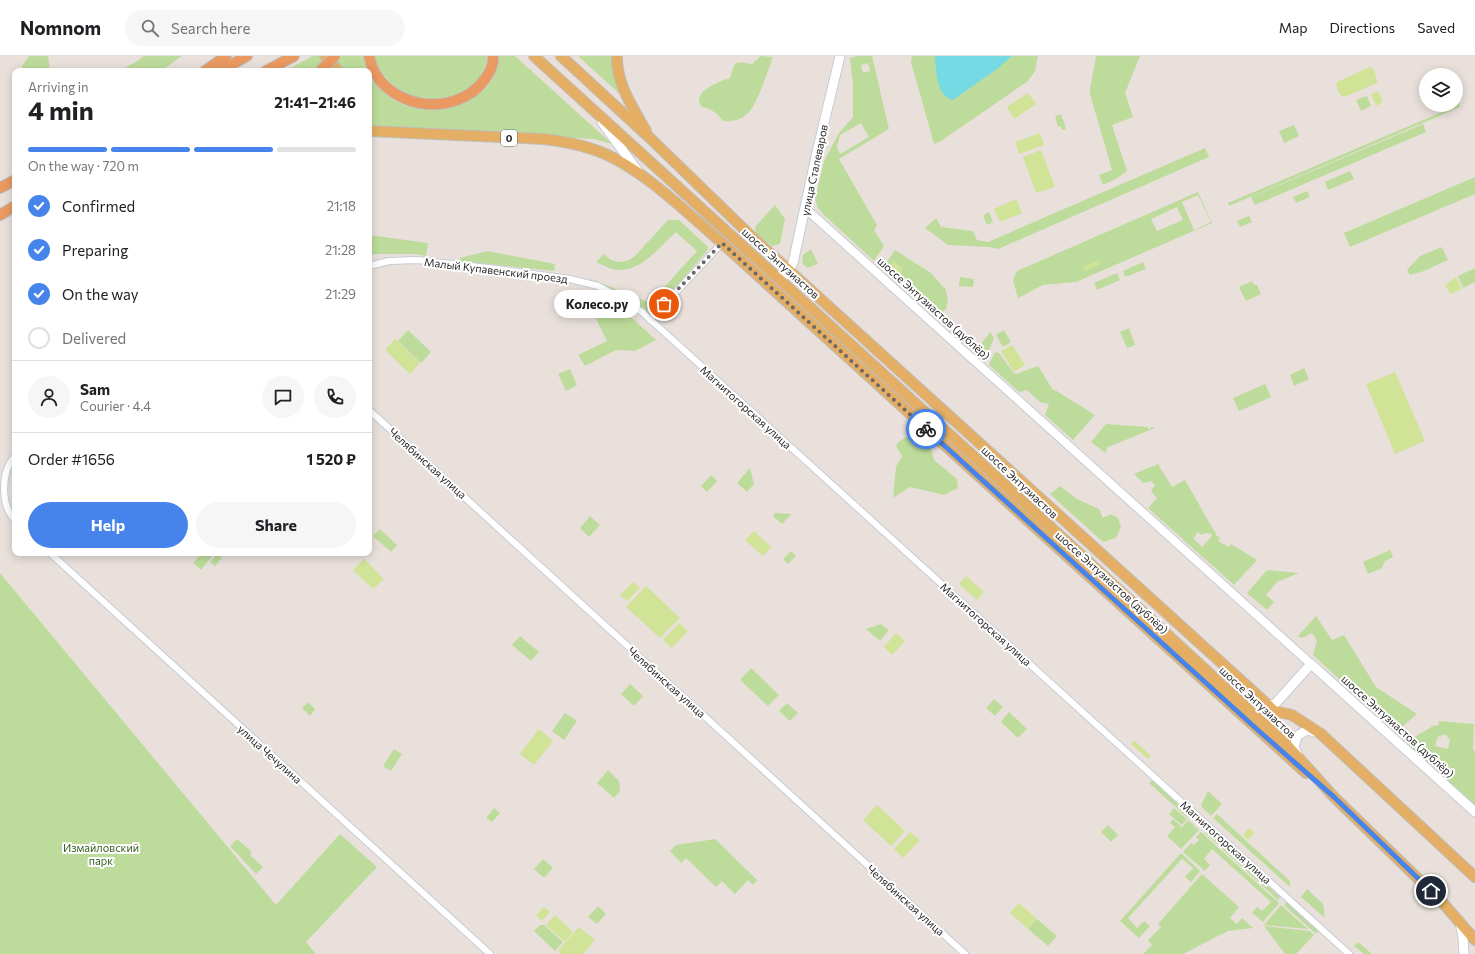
<!DOCTYPE html>
<html lang="en">
<head>
<meta charset="utf-8">
<style>
  :root { --surface:#fff; --page:#f6f6f6; --text:#202124; --muted:#757577; --line:#e0e0e0; --accent:#4683ea }
  body { margin:0; font-family:Commissioner,sans-serif; background:var(--page); color:var(--text); height:100vh; display:flex; flex-direction:column; font-size:15px; white-space:nowrap }
  * { box-sizing:border-box; margin:0 }
  p { font-size:13px; color:var(--muted) }
  .icon { flex:none; width:22px; height:22px; fill:none; stroke:currentColor; stroke-width:2; stroke-linecap:round; stroke-linejoin:round }
  .map { position:relative; flex:1; overflow:hidden }
  .panel { position:absolute; left:12px; top:12px; width:360px; height:488px; display:flex; flex-direction:column; background:var(--surface); border-radius:8px; box-shadow:0 2px 10px #0003 }
  .panel>* { flex:none }
  .fabs { position:absolute; left:1419px; top:12px; display:grid; gap:8px }
  .fabs a { display:grid; place-items:center; width:44px; height:44px; border-radius:50%; background:var(--surface); box-shadow:0 2px 10px #0003; font-size:20px }
  .pin { position:absolute; display:grid; place-items:center; width:34px; height:34px; color:#fff; margin:-17px; border:2px solid #fff; border-radius:50%; box-shadow:0 1px 4px #0007 }
  .courier { position:absolute; display:grid; place-items:center; width:40px; height:40px; margin:-20px; border:3px solid #4683ea; border-radius:50%; background:#fff; color:#222; box-shadow:0 1px 5px #0007 }
  .bubble { position:absolute; height:28px; border-radius:14px; background:var(--surface); box-shadow:0 2px 10px #0003; font-size:13px; font-weight:700; line-height:28px; text-align:center }
  .head em { font-style:normal; font-weight:700 }
  .head div { display:flex; flex-direction:column-reverse }
  .head { display:flex; align-items:center; justify-content:space-between; height:68px; padding:0 16px }
  h1 { font-size:26px; font-weight:700; line-height:30px }
  .bar { display:grid; grid-template-columns:repeat(4,1fr); gap:6px 4px; align-content:center; height:48px; padding:0 16px }
  .bar i { height:5px; border-radius:3px; background:var(--line) }
  .bar .current { background:var(--accent) }
  .bar p { grid-column:span 4 }
  .line { display:flex; align-items:center; gap:10px; padding:0 16px; border-top:1px solid var(--line) }
  .line div { flex:1 }
  .round { display:grid; place-items:center; flex:none; width:42px; height:42px; border-radius:21px; background:var(--page) }
  ol { padding:0 16px; list-style:none }
  li { display:flex; align-items:center; gap:12px; height:44px }
  li p { margin-inline-start:auto }
  li .icon { padding:4px; border-radius:50%; background:var(--accent); color:#fff; stroke-width:4 }
  li:last-child { color:var(--muted) }
  li i { width:22px; height:22px; border:2px solid var(--line); border-radius:50% }
  .cta { display:flex; gap:8px; margin-top:auto; padding:8px 16px }
  .cta a { flex:1; height:46px; border-radius:24px; background:var(--accent); color:#fff; font-size:16px; font-weight:700; line-height:46px; text-align:center }
  .cta a+a { background:var(--page); color:var(--text) }
  header { display:flex; align-items:center; gap:24px; box-sizing:border-box; height:56px; padding:0 20px; background:var(--surface); border-bottom:1px solid var(--line) }
  header strong { font-size:19px }
  nav { display:flex; gap:22px; margin-inline-start:auto; font-size:14px }
  .search { width:280px; height:36px; background:var(--page); display:flex; align-items:center; gap:10px; box-sizing:border-box; padding:0 14px; border-radius:22px; color:var(--muted); font-size:15px }
  .map>svg:first-child { display:block }
</style>
</head>
<body>
<header>
<strong>Nomnom</strong>
<div class="search"><svg class="icon" aria-label="search" viewBox="0 0 24 24"><circle cx="10" cy="10" r="6"/><path d="M15 15l6 6"/></svg>Search here</div>
<nav><a>Map</a><a>Directions</a><a>Saved</a></nav>
</header>
<div class="map">
<svg width="1475" height="898" viewBox="0 0 1475 898">
  <rect width="100%" height="100%" fill="#e9e0db"/>
  <g fill="#bddc9b" fill-rule="evenodd">
    <polygon points="29,0 48,0 50,15 22,15 22,10"/>
    <polygon points="144,0 182,0 161,15 118,15 136,6"/>
    <polygon points="313,0 321,0 335,15 285,15"/>
    <polygon points="329,0 364,0 367,15 342,15"/>
    <path d="M375,0H488C480,47 417,57 388,24C381,16 376,10 375,0Z"/>
    <path d="M498,0H515L612,88L594,83L371,72L369,66V19C376,29 384,38 395,45C408,52 428,56 443,53C462,51 488,36 495,18C497,12 498,6 498,0Z"/>
    <polygon points="578,0 615,0 625,43"/>
    <path d="M760,0L773,1C768,14 757,50 747,58C741,64 731,66 723,65C717,56 712,54 701,50C692,35 719,26 730,22C735,5 734,5 752,8L758,3Z"/>
    <path d="M858,0H872L889,73L839,103L877,169L874,174L884,190L874,205L824,159L818,152L815,143L824,105L839,77L853,61V30L850,2ZM868,7L870,15L863,17L861,9ZM861,67L869,81L840,98L837,91L840,79Z"/>
    <polygon points="912,0 1038,0 1035,15 1028,25 941,85 934,88 911,6"/>
    <polygon points="1096,0 1140,0 1125,37 1133,61 1112,69 1127,115 1116,123 1103,129 1099,119 1112,114 1090,38 1090,33"/>
    <polygon points="1367,40 1371,50 1361,55 1356,44"/>
    <polygon points="1456,42 1460,51 1229,150 1228,147 1442,56 1439,49 1456,49"/>
    <polygon points="1061,58 1066,73 1062,74 1061,70 1058,71 1055,60"/>
    <polygon points="1423,68 1426,76 1255,149 1251,141"/>
    <polygon points="1294,69 1299,80 1284,87 1279,75"/>
    <polygon points="1205,92 1209,101 998,193 989,191 948,189 925,172 936,162 941,171 973,175 977,184 988,186"/>
    <polygon points="1350,115 1354,123 1328,134 1325,126"/>
    <polygon points="1475,121 1475,138 1350,191 1344,177"/>
    <polygon points="1307,135 1310,141 1296,147 1293,141"/>
    <path d="M1198,136L1212,167L1076,226L1043,229L1018,242L1013,224L1017,215ZM1198,139L1211,166L1194,174L1182,146ZM1177,151L1183,164L1157,175L1151,163Z"/>
    <polygon points="775,149 785,163 780,188 772,190 756,178 755,171"/>
    <polygon points="989,156 993,166 987,169 983,159"/>
    <polygon points="1249,160 1252,166 1240,171 1237,165"/>
    <path d="M668,164H679L708,191L707,195L660,249L654,253L646,254L589,222L650,247L697,195L676,176C659,191 644,213 620,214C613,215 603,209 596,206L604,198L611,204L618,206L627,205L635,200Z"/>
    <polygon points="369,179 428,187 426,200 415,198 369,198"/>
    <polygon points="1442,191 1448,204 1424,215 1410,219 1407,214 1420,200"/>
    <path d="M811,193L818,208L807,212C802,208 802,205 803,199Z"/>
    <polygon points="895,194 931,217 946,234 948,245 946,253 942,256 935,256 928,253 883,212"/>
    <polygon points="487,195 555,208 554,215 460,205 460,202"/>
    <polygon points="1143,206 1146,213 1125,221 1123,215"/>
    <polygon points="1475,212 1475,226 1463,232 1458,220"/>
    <polygon points="1117,217 1120,224 1097,234 1094,227"/>
    <polygon points="960,221 974,223 973,231 959,230"/>
    <polygon points="1252,225 1254,229 1257,229 1261,238 1246,245 1239,231"/>
    <polygon points="586,242 609,248 633,263 656,284 635,295 616,294 585,310 578,299 607,285"/>
    <polygon points="1129,272 1135,289 1127,292 1120,276"/>
    <polygon points="408,274 431,296 421,307 398,285"/>
    <polygon points="1004,274 1011,286 1003,291 996,279"/>
    <polygon points="990,276 994,282 985,305 975,296"/>
    <polygon points="996,296 999,297 1013,316 1016,318 1038,310 1053,334 1055,334 1095,359 1073,384 1045,359 1049,348 1040,346 1027,334 1019,336 989,309 994,298"/>
    <polygon points="1304,312 1309,323 1294,330 1290,319"/>
    <polygon points="570,313 577,329 566,335 558,318"/>
    <polygon points="1265,328 1271,341 1239,355 1233,342"/>
    <polygon points="1106,368 1148,371 1148,373 1150,373 1151,371 1155,372 1108,391 1106,394 1107,398 1091,386"/>
    <path d="M914,380L924,386L931,393L934,404L957,423L958,432L944,439L910,431L893,442L896,411L902,400L896,390C900,383 905,381 914,380Z"/>
    <path d="M1158,408L1172,431L1185,424L1217,480L1220,481L1218,485L1229,491L1231,488L1257,504L1234,529L1148,452L1157,442L1151,435L1155,429L1151,425L1143,427L1134,418ZM1198,476L1201,479L1205,477L1212,478L1211,481L1202,491L1193,482Z"/>
    <polygon points="750,412 754,428 747,436 737,427"/>
    <polygon points="711,419 717,425 707,436 701,430"/>
    <polygon points="1060,430 1077,443 1099,453 1103,462 1111,458 1118,462 1121,471 1116,482 1103,486 1050,438"/>
    <polygon points="775,457 792,458 782,468 773,460"/>
    <polygon points="590,460 600,469 589,481 580,472"/>
    <polygon points="380,473 397,489 391,496 373,480"/>
    <polygon points="1390,494 1393,501 1385,505 1382,512 1368,518 1363,506"/>
    <polygon points="791,495 796,500 788,508 783,503"/>
    <polygon points="202,497 211,497 213,499 201,514 193,507"/>
    <polygon points="217,498 222,502 215,510 210,506"/>
    <polygon points="1267,514 1299,517 1277,526 1266,539 1274,546 1267,554 1247,537"/>
    <polygon points="0,517 276,849 340,778 377,811 306,886 316,898 0,898"/>
    <polygon points="1316,560 1332,584 1344,579 1376,631 1417,658 1396,676 1313,599 1317,584 1312,577 1302,582 1298,580"/>
    <polygon points="881,568 889,574 880,585 866,573"/>
    <polygon points="520,580 539,596 531,605 512,589"/>
    <polygon points="751,612 779,639 768,650 740,624"/>
    <polygon points="630,628 643,640 634,650 621,638"/>
    <polygon points="994,643 1003,651 995,660 986,652"/>
    <polygon points="308,646 315,653 310,660 302,652"/>
    <polygon points="787,647 798,657 790,665 779,655"/>
    <polygon points="1009,656 1027,673 1018,682 1001,666"/>
    <polygon points="565,657 577,665 564,684 552,675"/>
    <path d="M1439,665L1474,668L1473,694L1475,695V750L1402,684L1409,678L1413,682L1433,670L1439,669ZM1442,678L1448,680L1447,682L1450,683L1448,693L1435,690L1438,680L1441,681Z"/>
    <polygon points="394,693 402,698 391,715 383,710"/>
    <polygon points="608,714 619,725 620,735 614,742 597,727"/>
    <polygon points="1152,724 1190,759 1188,762 1149,727"/>
    <polygon points="1208,735 1222,748 1211,760 1201,750"/>
    <polygon points="494,752 500,757 492,766 486,762"/>
    <polygon points="1174,752 1187,763 1182,769 1169,758"/>
    <polygon points="1217,758 1290,825 1290,831 1213,762"/>
    <polygon points="1173,763 1182,771 1188,764 1199,774 1181,793 1167,780 1175,771 1170,767"/>
    <polygon points="1108,769 1118,779 1111,786 1101,776"/>
    <polygon points="1206,774 1280,841 1278,844 1204,776"/>
    <polygon points="1201,776 1279,847 1263,866 1252,857 1257,851 1262,855 1271,846 1212,793 1204,803 1210,809 1205,815 1183,796 1191,787 1194,789 1199,784 1196,781"/>
    <polygon points="237,783 252,796 250,799 263,811 256,818 230,790"/>
    <polygon points="715,783 757,824 753,829 748,824 735,838 722,825 716,831 686,802 681,807 670,795 676,789"/>
    <polygon points="1181,797 1200,815 1191,826 1185,821 1193,812 1182,803 1128,862 1137,872 1144,865 1150,870 1139,882 1120,865"/>
    <polygon points="543,803 553,812 544,822 534,813"/>
    <polygon points="1202,818 1239,851 1230,862 1237,868 1242,862 1253,872 1228,875 1183,898 1143,898 1152,889 1148,884 1161,871 1158,868"/>
    <polygon points="1307,833 1323,848 1325,862 1301,841"/>
    <polygon points="1286,846 1318,875 1316,878 1284,849"/>
    <polygon points="1281,849 1308,873 1264,869"/>
    <polygon points="598,850 606,858 597,868 588,861"/>
    <polygon points="1037,863 1057,880 1048,890 1028,873"/>
    <polygon points="540,869 544,869 563,886 555,895 534,875"/>
    <polygon points="1264,870 1310,875 1314,879 1296,898 1285,898"/>
    <polygon points="1358,886 1372,898 1364,898 1354,890"/>
  </g>
  <g fill="#d0e397">
    <path d="M1370,11L1374,14L1377,24V27L1344,41C1339,39 1335,31 1337,26Z"/>
    <polygon points="1378,35 1383,46 1376,50 1371,38"/>
    <polygon points="1028,37 1036,48 1014,63 1007,51"/>
    <polygon points="1040,77 1044,89 1019,98 1015,86"/>
    <polygon points="1041,94 1055,131 1036,137 1023,101"/>
    <polygon points="1016,143 1022,157 1000,166 994,153"/>
    <polygon points="1098,204 1100,208 1085,215 1083,211"/>
    <polygon points="894,205 903,213 898,220 888,213"/>
    <polygon points="1456,221 1462,233 1450,238 1445,229"/>
    <polygon points="395,283 420,307 410,318 385,294"/>
    <polygon points="1012,289 1025,309 1014,316 1001,295"/>
    <polygon points="1395,316 1425,385 1395,398 1366,328"/>
    <polygon points="754,475 771,491 763,500 745,484"/>
    <polygon points="364,503 384,523 373,533 353,514"/>
    <polygon points="966,520 984,536 977,544 959,528"/>
    <polygon points="633,526 640,532 627,545 620,539"/>
    <polygon points="646,530 680,562 660,582 626,551"/>
    <polygon points="679,567 688,575 672,592 663,584"/>
    <polygon points="896,577 905,585 892,599 884,591"/>
    <polygon points="539,673 553,685 534,709 520,698"/>
    <polygon points="1134,684 1151,700 1148,703 1131,688"/>
    <polygon points="877,749 905,775 891,790 863,764"/>
    <polygon points="1249,772 1254,777 1248,784 1243,779"/>
    <polygon points="910,776 920,784 903,802 894,793"/>
    <polygon points="1019,847 1037,863 1028,873 1010,857"/>
    <polygon points="544,851 550,856 542,865 536,859"/>
    <polygon points="555,859 573,876 565,886 546,869"/>
    <polygon points="579,871 595,884 583,898 561,898 558,895"/>
  </g>
  <path fill="#75dae4" d="M935,0H1012L997,13L953,44C936,40 936,14 935,0Z"/>
  <g fill="none" stroke-linecap="round" stroke-linejoin="round">
    <g stroke="#c6ccd5" stroke-width="8">
      <g id="minor">
        <polyline points="369,210 389,205 417,204 497,213 570,223 598,230 620,242 642,256 1349,898"/>
        <polyline points="650,264 722,187"/>
        <polyline points="369,354 965,898"/>
        <path d="M15,400C1,415 0,449 15,464"/>
        <polyline points="50,497 490,898"/>
      </g>
    </g>
    <g stroke="#c6ccd5" stroke-width="10">
      <polyline id="tertiary" points="805,152 1311,608"/>
    </g>
    <g stroke="#c6ccd5" stroke-width="11">
      <g id="secondary">
        <polyline points="602,66 639,117"/>
        <polyline points="781,224 789,214 793,207 817,96 840,0"/>
        <polyline points="1268,649 1275,648 1311,608 1475,756"/>
        <polyline points="1298,700 1294,691 1297,680 1307,674 1316,676"/>
        <polyline points="1460,866 1463,881 1464,898"/>
      </g>
    </g>
    <g stroke="#bebebe" stroke-width="12">
      <g id="primary">
        <polyline points="325,0 338,15"/>
        <polyline points="534,0 1004,428 1287,689 1334,741 1442,846 1475,884"/>
        <polyline points="561,0 650,82 751,180 1268,649 1274,655 1292,659 1321,678 1475,821"/>
        <path d="M617,0C616,27 633,52 646,75"/>
        <path d="M369,75L544,83C561,85 578,88 595,94C639,109 686,156 722,187L1306,717"/>
      </g>
    </g>
    <g stroke="#bebebe" stroke-width="12">
      <g id="trunk">
        <path d="M369,0C379,53 455,65 485,23C490,16 494,8 493,0"/>
        <polyline points="205,15 226,0"/>
        <polyline points="220,15 247,0"/>
        <polyline points="266,15 294,0"/>
        <polyline points="0,132 15,124"/>
        <polyline points="0,159 15,150"/>
      </g>
    </g>
    <use href="#minor" stroke="#fff" stroke-width="6"/>
    <use href="#tertiary" stroke="#fff" stroke-width="8"/>
    <use href="#secondary" stroke="#fff" stroke-width="9"/>
    <use href="#primary" stroke="#e4af64" stroke-width="10"/>
    <use href="#trunk" stroke="#ea9961" stroke-width="10"/>
    <g stroke="#bebebe" stroke-width="12" stroke-linecap="butt">
      <polyline id="trunk-bridge" points="320,15 335,0"/>
    </g>
    <use href="#trunk-bridge" stroke="#ea9961" stroke-width="10"/>
  </g>
  <g fill="none" stroke-linecap="round" stroke-linejoin="round">
    <polyline stroke="#6c6867" stroke-width="4" stroke-dasharray="0 7.2" points="664,248 722,187 926,373"/>
    <polyline stroke="#4683ea" stroke-width="5" points="926,373 1260,676 1334,741 1431,835"/>
  </g>
  <g text-anchor="middle" dominant-baseline="central" stroke-width="4" stroke-linejoin="round" paint-order="stroke">
    <rect fill="#fff" stroke="#686868" stroke-width="1" x="501" y="74" width="16" height="16" rx="3"/>
    <g font-size="10" font-weight="bold" fill="#282828">
      <text x="509" y="82">0</text>
    </g>
    <g font-size="11" fill="#282828" stroke="#fff">
      <text transform="translate(814 114) rotate(-78)">улица Сталеваров</text>
      <text transform="translate(781 207) rotate(42)">шоссе Энтузиастов</text>
      <text transform="translate(496 214) rotate(7)">Малый Купавенский проезд</text>
      <text transform="translate(934 252) rotate(42)">шоссе Энтузиастов (дублёр)</text>
      <text transform="translate(746 351) rotate(42)">Магнитогорская улица</text>
      <text transform="translate(428 407) rotate(42)">Челябинская улица</text>
      <text transform="translate(1020 426) rotate(43)">шоссе Энтузиастов</text>
      <text transform="translate(1112 526) rotate(42)">шоссе Энтузиастов (дублёр)</text>
      <text transform="translate(986 568) rotate(42)">Магнитогорская улица</text>
      <text transform="translate(667 626) rotate(42)">Челябинская улица</text>
      <text transform="translate(1258 646) rotate(43)">шоссе Энтузиастов</text>
      <text transform="translate(1398 670) rotate(42)">шоссе Энтузиастов (дублёр)</text>
      <text transform="translate(270 698) rotate(42)">улица Чечулина</text>
      <text transform="translate(1226 786) rotate(42)">Магнитогорская улица</text>
      <text transform="translate(906 844) rotate(42)">Челябинская улица</text>
    </g>
    <g font-size="11" fill="#375e1f" stroke="#fff">
      <text x="101" y="791">Измайловский<tspan x="101" dy="13">парк</tspan></text>
    </g>
  </g>
</svg>
<div class="fabs">
<a><svg class="icon" aria-label="layers" viewBox="0 0 24 24"><path d="M12 4l9 5-9 5-9-5zM3 14l9 5 9-5"/></svg></a>
</div>
<div class="pin" style="left:664px;top:248px;background:#ea580c"><svg class="icon" aria-label="bag" viewBox="0 0 24 24"><path d="M5 8h14l-1 12H6zM9 8a3 3 0 0 1 6 0"/></svg></div>
<div class="pin" style="left:1431px;top:835px;background:#1f2937"><svg class="icon" aria-label="home" viewBox="0 0 24 24"><path d="M3 11l9-7 9 7M6 9v11h12V9"/></svg></div>
<div class="courier" style="left:926px;top:373px"><svg class="icon" aria-label="bike" viewBox="0 0 24 24"><circle cx="6" cy="16" r="4"/><circle cx="18" cy="16" r="4"/><path d="M6 16l4-8h5l3 8M10 8l3 8H6M13 5h3"/></svg></div>
<div class="bubble" style="left:554px;top:234px;width:86px">Колесо.ру</div>
<section class="panel">
<div class="head"><div><h1>4 min</h1><p>Arriving in</p></div><em>21:41–21:46</em></div>
<div class="bar"><i class="current"></i><i class="current"></i><i class="current"></i><i></i><p>On the way · 720 m</p></div>
<ol>
<li><svg class="icon" aria-label="check" viewBox="0 0 24 24"><path d="M5 12l5 5 9-10"/></svg>Confirmed<p>21:18</p></li>
<li><svg class="icon" aria-label="check" viewBox="0 0 24 24"><path d="M5 12l5 5 9-10"/></svg>Preparing<p>21:28</p></li>
<li><svg class="icon" aria-label="check" viewBox="0 0 24 24"><path d="M5 12l5 5 9-10"/></svg>On the way<p>21:29</p></li>
<li><i></i>Delivered</li>
</ol>
<div class="line" style="height:72px"><a class="round"><svg class="icon" aria-label="person" viewBox="0 0 24 24"><circle cx="12" cy="8" r="4"/><path d="M4 21q1-7 8-7t8 7"/></svg></a><div><b>Sam</b><p>Courier · 4.4</p></div><a class="round"><svg class="icon" aria-label="chat" viewBox="0 0 24 24"><path d="M4 5h16v11H9l-5 4z"/></svg></a><a class="round"><svg class="icon" aria-label="phone" viewBox="0 0 24 24"><path d="M5 4h4l2 5-3 2q2 4 5 5l2-3 5 2v4C11 20 4 13 5 4z"/></svg></a></div>
<div class="line" style="height:52px"><div>Order #1656</div><b>1 520 ₽</b></div>
<div class="cta"><a>Help</a><a>Share</a></div>
</section>
</div>
</body>
</html>
